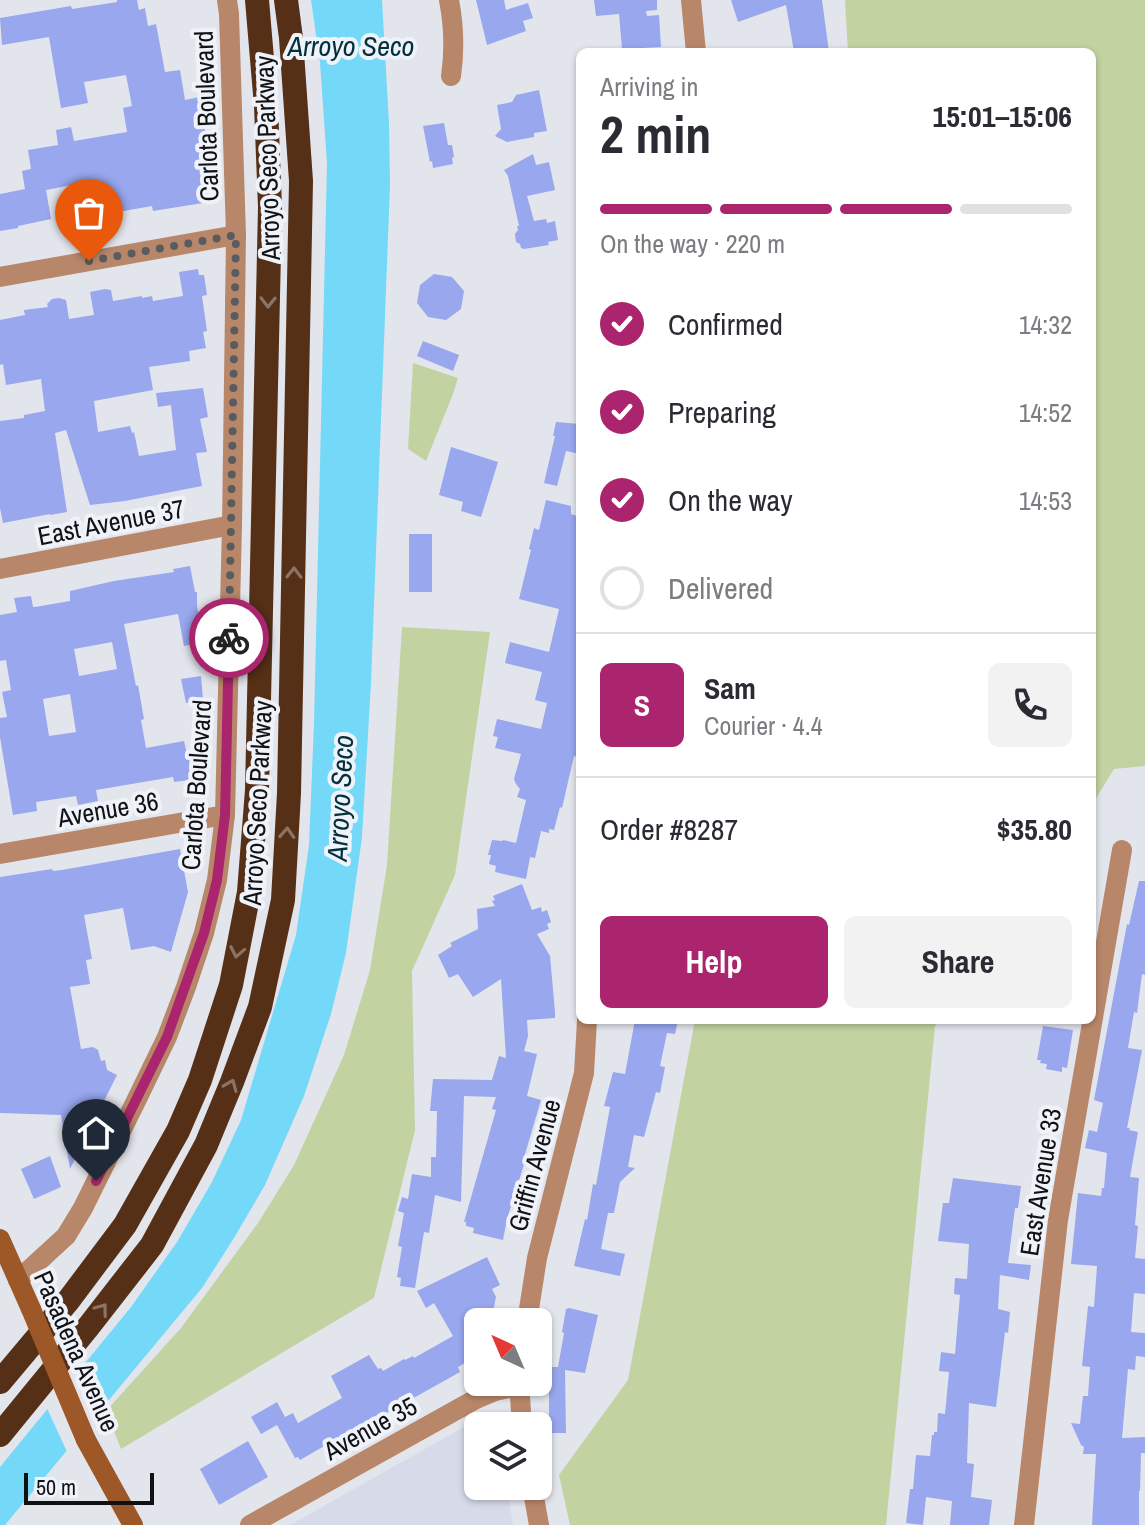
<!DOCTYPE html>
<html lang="en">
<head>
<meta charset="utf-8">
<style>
  :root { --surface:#fff; --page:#f2f2f3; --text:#2b2b33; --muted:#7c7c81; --line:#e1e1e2; --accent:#aa256d }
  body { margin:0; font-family:"Archivo Narrow",sans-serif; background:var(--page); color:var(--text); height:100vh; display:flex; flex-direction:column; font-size:30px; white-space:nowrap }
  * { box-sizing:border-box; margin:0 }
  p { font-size:26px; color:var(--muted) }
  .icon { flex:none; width:44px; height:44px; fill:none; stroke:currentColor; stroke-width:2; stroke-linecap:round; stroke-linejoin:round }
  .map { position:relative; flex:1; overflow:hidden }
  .drawer { position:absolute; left:576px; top:48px; width:520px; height:976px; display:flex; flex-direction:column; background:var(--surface); border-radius:12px; box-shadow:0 2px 6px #0004 }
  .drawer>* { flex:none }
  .needle { width:52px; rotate:316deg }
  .controls { position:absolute; left:464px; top:1308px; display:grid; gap:16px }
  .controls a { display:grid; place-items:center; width:88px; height:88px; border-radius:12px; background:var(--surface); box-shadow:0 2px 6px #0004; font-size:40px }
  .scale { position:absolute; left:24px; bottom:20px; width:130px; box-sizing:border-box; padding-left:8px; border:4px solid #101113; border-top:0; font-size:22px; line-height:28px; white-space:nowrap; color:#101113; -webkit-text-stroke:6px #f0f2fa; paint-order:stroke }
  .pin { position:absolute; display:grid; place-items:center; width:68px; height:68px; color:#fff; margin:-82px -34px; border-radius:50% 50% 50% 0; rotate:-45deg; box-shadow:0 0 8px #0007 }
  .pin .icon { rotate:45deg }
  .courier { position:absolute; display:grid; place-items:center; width:80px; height:80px; margin:-40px; border:6px solid #aa256d; border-radius:50%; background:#fff; color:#222; box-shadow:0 2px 10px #0007 }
  .head em { font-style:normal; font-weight:700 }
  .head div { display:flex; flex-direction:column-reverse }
  .head { display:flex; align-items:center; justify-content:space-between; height:136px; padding:0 24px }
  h1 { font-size:52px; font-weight:700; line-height:60px }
  .bar { display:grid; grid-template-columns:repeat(4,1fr); gap:12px 8px; align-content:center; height:96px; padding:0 24px }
  .bar i { height:10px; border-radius:6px; background:var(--line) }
  .bar .current { background:var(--accent) }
  .bar p { grid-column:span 4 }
  .line { display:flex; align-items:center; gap:20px; padding:0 24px; border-top:2px solid var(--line) }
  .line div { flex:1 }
  .round { display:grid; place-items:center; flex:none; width:84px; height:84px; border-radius:12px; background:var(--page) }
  ol { padding:0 24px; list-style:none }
  li { display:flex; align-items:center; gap:24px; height:88px }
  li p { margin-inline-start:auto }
  li .icon { padding:8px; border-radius:50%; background:var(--accent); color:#fff; stroke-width:4 }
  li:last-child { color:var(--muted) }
  li i { width:44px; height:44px; border:4px solid var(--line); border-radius:50% }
  .button { display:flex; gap:16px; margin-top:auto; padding:16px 24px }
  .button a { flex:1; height:92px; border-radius:12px; background:var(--accent); color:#fff; font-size:32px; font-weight:700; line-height:92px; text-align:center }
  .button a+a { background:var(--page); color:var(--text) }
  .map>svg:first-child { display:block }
</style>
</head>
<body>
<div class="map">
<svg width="1145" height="1525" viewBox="0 0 1145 1525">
  <rect width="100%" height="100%" fill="#e3e5ec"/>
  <polygon fill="#d7dbe9" points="485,1417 490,1418 496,1426 478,1426 478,1486 507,1486 513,1525 290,1525 480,1418"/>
  <g fill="#c2d2a1">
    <polygon points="845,0 1145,0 1145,766 1114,769 1092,805 1092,52 848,52"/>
    <polygon points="413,363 458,378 453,394 426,461 408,449"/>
    <polygon points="402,627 490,632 455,875 412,971 415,1130 374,1298 121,1449 106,1411 181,1328 258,1223 294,1165 344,1055 370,970 387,865"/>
    <polygon points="695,1020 939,1020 935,1026 886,1525 570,1525 559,1475 628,1380"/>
  </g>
  <polygon fill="#74d9f8" points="311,0 382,0 389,123 390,185 371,683 362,837 346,953 331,1014 304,1096 265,1185 234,1238 202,1288 5,1525 0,1525 0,1467 131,1307 177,1242 212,1182 241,1120 296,935 309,845 314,723 327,163 320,63"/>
  <polygon fill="#e3e5ec" points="82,1361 104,1411 68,1454 46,1406"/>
  <g fill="#98a7ee" fill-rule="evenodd">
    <polygon points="117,0 137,0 139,10 145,8 148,26 156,24 165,72 180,70 185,100 204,96 208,116 203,117 208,150 205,151 210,185 207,185 209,202 153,211 152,206 78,219 72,185 46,190 51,219 18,226 18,228 0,231 0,194 25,189 22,171 31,169 28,150 58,145 56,130 71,127 74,141 127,132 123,108 132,106 126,75 84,82 88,103 61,108 49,37 2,45 0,18 71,6 72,9 117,2"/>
    <polygon points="476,0 504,0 506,10 528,3 533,18 523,21 526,31 487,45"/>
    <polygon points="594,0 657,0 657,10 646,11 647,16 659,15 661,47 622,49 619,14 596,16"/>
    <polygon points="731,0 822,0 829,52 794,52 786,5 738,22"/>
    <polygon points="539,90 547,131 534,133 534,137 507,142 495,136 501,129 497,105 512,102 516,95"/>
    <polygon points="444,123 448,145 452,145 454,157 452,158 453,164 433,168 432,161 430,162 423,126"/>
    <polygon points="533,154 536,165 549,162 555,190 527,196 534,221 546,219 547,223 555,221 558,240 548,242 549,245 524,249 521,248 520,244 516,242 515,234 518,230 517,226 519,226 508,176 504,170"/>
    <polygon points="198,269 199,275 204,275 207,295 202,296 207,331 203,332 206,348 189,351 190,361 149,367 153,390 94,401 98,432 130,426 132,433 134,432 139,456 176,450 171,405 158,407 156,393 203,388 208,417 200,419 207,452 196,453 202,486 125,501 90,505 66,430 55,433 67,512 50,515 50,514 3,523 0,508 0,421 24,418 24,415 45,411 41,379 6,385 3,364 0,365 0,320 25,315 24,310 48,307 47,304 52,299 59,298 66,300 69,319 94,315 90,292 105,289 111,290 113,301 142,296 142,298 152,296 153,301 183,296 179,272"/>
    <polygon points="434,274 452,277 464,291 461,309 446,320 428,317 417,303 420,285"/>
    <polygon points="423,341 459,355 453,371 417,356"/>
    <polygon points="556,422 580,424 580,454 566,451 557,486 544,483 555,436 553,436"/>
    <polygon points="451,447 498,462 481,517 461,511 463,502 439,495"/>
    <polygon points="546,500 571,506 571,514 580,517 580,749 578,757 574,756 562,808 560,807 554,830 549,829 549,833 541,831 535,858 530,857 526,879 495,872 496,866 489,864 491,855 488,855 492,840 502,841 503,840 516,843 526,800 517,797 520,789 516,784 514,779 521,754 495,748 498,737 493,736 497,719 541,729 547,703 535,700 542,672 505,663 510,642 549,652 559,609 519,599 531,550 529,549 534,528 539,530"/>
    <rect x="409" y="534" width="23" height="58"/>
    <path d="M190,566L195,592H197V606L204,642L184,646L178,614L124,624L136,686L138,685L144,719L141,720L146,748L184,741L187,754L192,753L196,779L174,782L173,777L96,790L98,801L78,805L76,796L36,802L37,811L13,815L0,737V718L7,717L2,692L11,690L6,660L0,661V615L17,612L14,598L31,596L33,607H35L70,601V591L114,581L174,572L173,569ZM112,642L117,669L79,676L74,649ZM70,694L76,732L49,736L43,699Z"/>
    <polygon points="201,676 203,700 186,703 181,679"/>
    <polygon points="180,849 188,892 171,952 154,946 131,950 123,908 84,915 92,959 86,960 90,984 70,987 81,1049 93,1047 98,1050 101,1061 105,1060 107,1070 117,1075 70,1169 61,1115 0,1113 0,877 52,869 53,871 62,870"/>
    <polygon points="1139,881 1145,881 1145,975 1142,974 1137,1013 1134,1012 1128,1048 1142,1050 1127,1128 1130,1128 1129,1130 1138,1132 1130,1177 1139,1178 1135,1225 1138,1226 1135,1258 1145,1259 1145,1294 1134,1293 1131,1332 1145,1333 1145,1357 1136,1356 1135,1370 1128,1369 1122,1438 1145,1437 1145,1453 1141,1453 1140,1491 1139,1491 1139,1525 1092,1525 1096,1454 1083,1454 1084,1447 1081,1445 1071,1423 1080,1424 1083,1396 1088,1396 1090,1367 1082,1366 1088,1306 1094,1307 1097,1266 1071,1264 1078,1193 1101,1196 1102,1188 1104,1188 1107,1153 1085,1148 1089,1130 1097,1132 1103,1103 1094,1100 1127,924 1129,925"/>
    <polygon points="522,884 532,910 541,907 542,912 547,910 551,922 547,924 549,929 537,934 550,956 555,1012 555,1018 527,1020 528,1036 524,1051 537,1054 527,1096 541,1100 523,1161 525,1161 507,1219 503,1240 473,1233 474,1228 466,1226 466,1222 464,1222 496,1110 492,1109 496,1097 464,1096 461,1202 435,1195 429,1233 424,1232 415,1288 400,1286 401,1278 397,1277 402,1247 398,1246 404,1213 398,1211 402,1197 408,1199 412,1174 431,1177 431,1157 436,1157 437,1111 430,1111 433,1079 492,1080 499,1056 506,1058 501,979 473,997 458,974 449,978 438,955 452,946 450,943 478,929 477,909 495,906 492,901 495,900 493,896"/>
    <polygon points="635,1020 678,1020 675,1034 667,1033 660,1066 665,1067 660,1093 656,1092 644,1137 634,1135 628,1167 635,1168 620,1182 614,1213 608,1213 601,1249 625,1254 620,1276 574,1266 585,1219 587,1220 593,1184 596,1185 610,1107 604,1106 613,1072 625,1074"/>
    <polygon points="1043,1026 1073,1030 1067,1068 1062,1067 1062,1072 1046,1069 1047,1064 1040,1063 1041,1060 1037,1060"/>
    <polygon points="50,1156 61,1187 34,1199 21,1169"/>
    <polygon points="953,1178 1021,1186 1018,1208 1015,1208 1008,1263 1031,1265 1029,1280 1000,1275 998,1309 1010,1312 1008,1333 1005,1332 996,1407 969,1403 967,1463 974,1464 971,1497 992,1500 989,1525 950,1525 952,1501 926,1497 923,1525 906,1523 910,1489 913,1489 916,1455 930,1456 932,1435 934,1435 934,1432 937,1432 938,1413 945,1414 949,1372 939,1371 941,1352 955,1354 960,1295 954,1294 955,1278 967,1279 969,1244 938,1241 943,1203 949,1203"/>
    <polygon points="487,1257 500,1285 492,1289 496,1297 491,1322 478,1322 478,1355 458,1367 460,1372 385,1414 383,1412 300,1460 298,1457 295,1458 277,1425 261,1434 251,1417 277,1402 285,1417 293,1413 298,1423 342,1398 331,1376 369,1355 378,1369 381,1368 383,1371 404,1359 405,1360 413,1356 414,1358 453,1336 434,1303 426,1308 417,1291"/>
    <polygon points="569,1308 598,1315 585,1373 565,1370 566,1433 549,1433 549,1367 558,1367 564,1333 562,1332 566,1309"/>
    <polygon points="248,1441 268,1477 219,1505 200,1469"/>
  </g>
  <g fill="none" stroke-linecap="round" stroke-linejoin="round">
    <g stroke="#b8876a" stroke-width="20">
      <path d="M449,0C454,26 455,49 451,76"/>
      <polyline points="0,277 236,235"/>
      <polyline points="0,569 232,525"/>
      <polyline points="0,854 225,815"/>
      <polyline points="250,1525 476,1399 495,1391 519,1386"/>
      <polyline points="1024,1525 1058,1220 1122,850"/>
    </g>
    <g stroke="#b8876a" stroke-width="20">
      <polyline points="691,0 696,52"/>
      <polyline points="18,1280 66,1236 83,1208 136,1101 167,1037 186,987 204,933 217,880 225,815 232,525 236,235 229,14 227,0"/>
      <polyline points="527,1322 537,1258 584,1073 587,1020"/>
      <polyline points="519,1382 522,1426"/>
      <polyline points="532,1486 539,1525"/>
    </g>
    <g stroke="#9e5827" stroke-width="20">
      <polyline points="0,1239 31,1309"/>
      <polyline points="86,1440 133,1525"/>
    </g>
    <g stroke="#553017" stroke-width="24">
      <polyline points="0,1382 68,1301 125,1225 178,1131 200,1080 231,985 249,892 257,790 270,207 266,106 257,0"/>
      <polyline points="0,1435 89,1326 152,1245 206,1145 232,1082 260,1007 283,900 289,793 301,181 291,38 286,0"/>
    </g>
    <polyline stroke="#9e5827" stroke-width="20" points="31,1309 86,1440"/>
  </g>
  <defs><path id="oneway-chevron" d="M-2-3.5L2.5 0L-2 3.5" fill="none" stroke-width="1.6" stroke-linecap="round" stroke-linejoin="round" transform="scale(2)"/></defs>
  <g stroke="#8b7466">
    <use href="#oneway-chevron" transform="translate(268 302) rotate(91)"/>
    <use href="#oneway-chevron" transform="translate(294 573) rotate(-89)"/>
    <use href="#oneway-chevron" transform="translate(287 833) rotate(-87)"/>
    <use href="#oneway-chevron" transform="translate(237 952) rotate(101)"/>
    <use href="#oneway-chevron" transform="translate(231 1085) rotate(-68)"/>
    <use href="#oneway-chevron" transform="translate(102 1309) rotate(-53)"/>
  </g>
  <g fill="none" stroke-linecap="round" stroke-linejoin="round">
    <polyline stroke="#5a5b5f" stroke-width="8" stroke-dasharray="0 14.4" points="89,261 236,235 229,638"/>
    <polyline stroke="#aa256d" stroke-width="10" points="96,1181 167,1037 204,933 217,880 225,815 229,638"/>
  </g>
  <g text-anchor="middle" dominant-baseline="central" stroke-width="8" stroke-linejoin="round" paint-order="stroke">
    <g font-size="26" fill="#101113" stroke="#f0f2fa">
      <text transform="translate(206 116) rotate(-92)">Carlota Boulevard</text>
      <text transform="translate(267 158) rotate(-92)">Arroyo Seco Parkway</text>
      <text transform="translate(111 522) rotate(-11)">East Avenue 37</text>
      <text transform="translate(196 785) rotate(-86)">Carlota Boulevard</text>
      <text transform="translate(257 803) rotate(-87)">Arroyo Seco Parkway</text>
      <text transform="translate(108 809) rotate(-10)">Avenue 36</text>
      <text transform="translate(534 1165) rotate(-75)">Griffin Avenue</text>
      <text transform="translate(1040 1182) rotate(-81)">East Avenue 33</text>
      <text transform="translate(77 1351) rotate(66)">Pasadena Avenue</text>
      <text transform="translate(370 1428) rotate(-29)">Avenue 35</text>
    </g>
    <g font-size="28" font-style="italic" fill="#00313d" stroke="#f0f2fa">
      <text x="351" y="46">Arroyo Seco</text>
      <text transform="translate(340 798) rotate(-87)">Arroyo Seco</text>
    </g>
  </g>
</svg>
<div class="controls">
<a><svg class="needle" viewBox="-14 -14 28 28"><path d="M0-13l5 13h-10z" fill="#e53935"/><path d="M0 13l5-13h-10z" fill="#7c7c81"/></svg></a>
<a><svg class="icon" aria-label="layers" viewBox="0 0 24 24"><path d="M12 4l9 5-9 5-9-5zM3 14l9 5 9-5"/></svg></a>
</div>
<div class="scale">50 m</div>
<div class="pin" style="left:89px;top:261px;background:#ea580c"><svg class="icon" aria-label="bag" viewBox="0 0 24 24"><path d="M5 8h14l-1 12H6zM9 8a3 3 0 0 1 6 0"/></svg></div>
<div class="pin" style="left:96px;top:1181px;background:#1f2937"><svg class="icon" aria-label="home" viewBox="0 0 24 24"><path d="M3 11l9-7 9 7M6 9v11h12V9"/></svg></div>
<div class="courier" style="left:229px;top:638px"><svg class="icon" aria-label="bike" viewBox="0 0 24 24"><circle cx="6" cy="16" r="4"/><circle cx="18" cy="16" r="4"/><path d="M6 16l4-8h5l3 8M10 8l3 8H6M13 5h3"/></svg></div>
<section class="drawer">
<div class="head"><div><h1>2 min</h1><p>Arriving in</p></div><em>15:01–15:06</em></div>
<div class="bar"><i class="current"></i><i class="current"></i><i class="current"></i><i></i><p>On the way · 220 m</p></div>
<ol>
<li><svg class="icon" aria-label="check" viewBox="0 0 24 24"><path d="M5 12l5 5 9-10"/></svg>Confirmed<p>14:32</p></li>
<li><svg class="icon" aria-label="check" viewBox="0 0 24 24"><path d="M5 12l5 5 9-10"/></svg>Preparing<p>14:52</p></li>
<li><svg class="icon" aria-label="check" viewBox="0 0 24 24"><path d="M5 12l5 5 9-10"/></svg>On the way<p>14:53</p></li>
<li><i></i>Delivered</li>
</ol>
<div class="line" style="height:144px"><b class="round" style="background:var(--accent);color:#fff">S</b><div><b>Sam</b><p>Courier · 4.4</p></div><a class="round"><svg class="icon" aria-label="phone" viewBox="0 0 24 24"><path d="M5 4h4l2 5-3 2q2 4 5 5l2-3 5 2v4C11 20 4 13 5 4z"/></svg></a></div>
<div class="line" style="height:104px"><div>Order #8287</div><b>$35.80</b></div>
<div class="button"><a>Help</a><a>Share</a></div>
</section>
</div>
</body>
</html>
